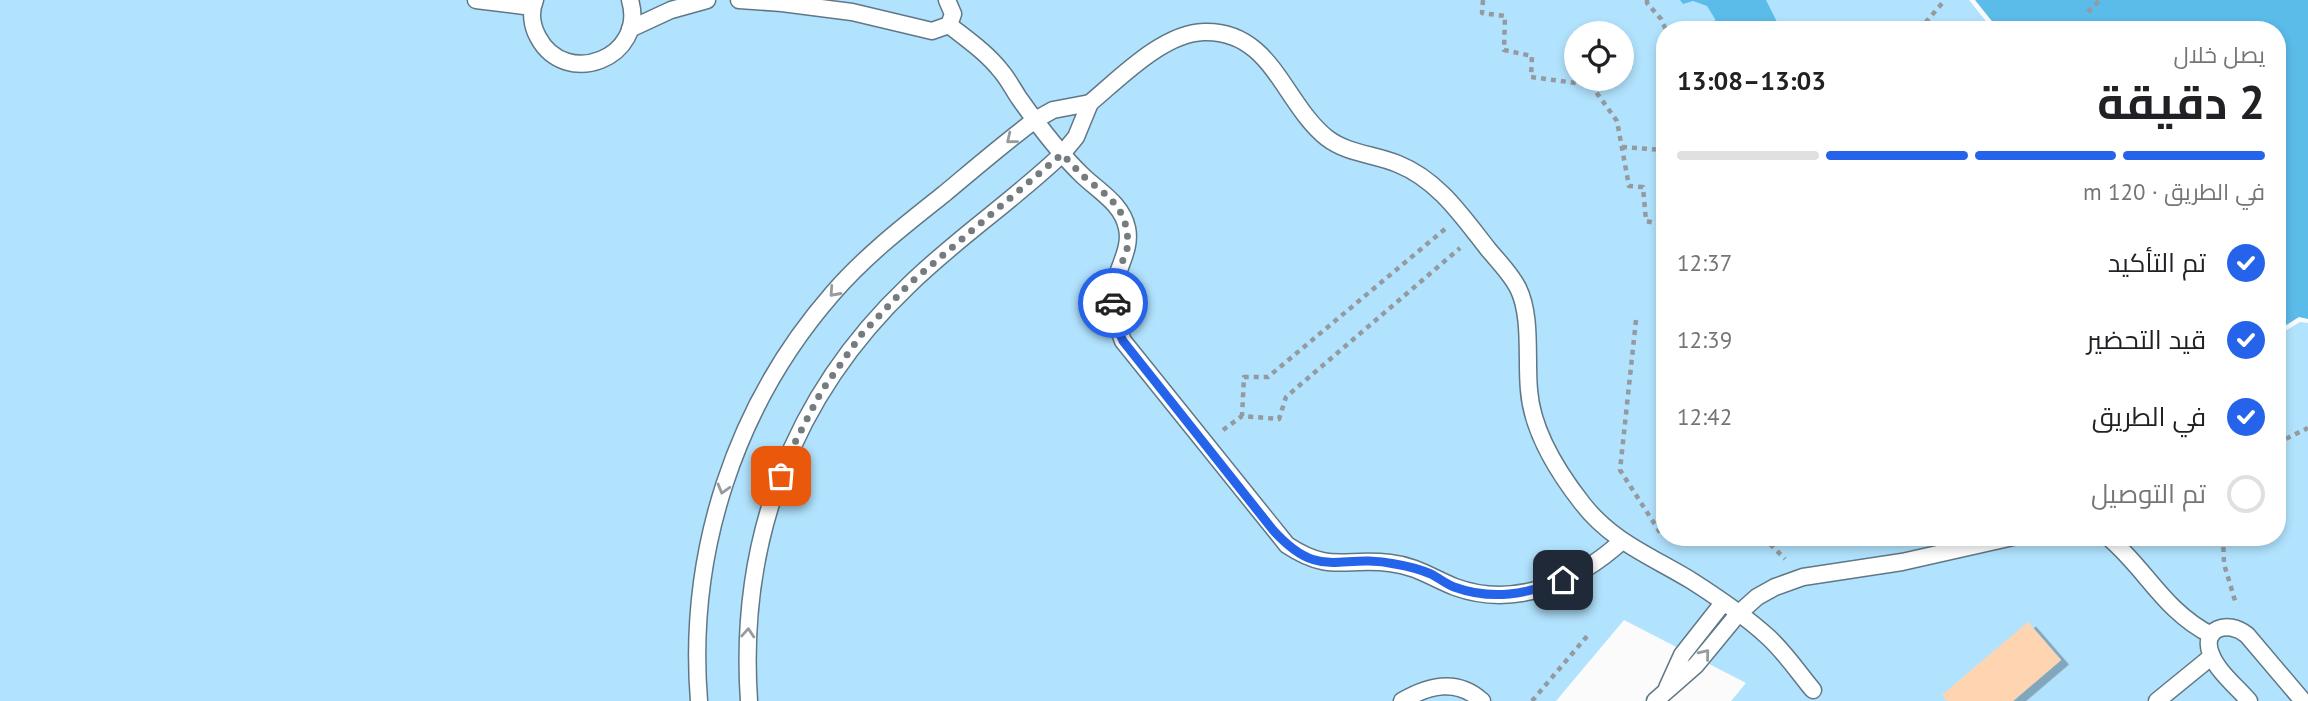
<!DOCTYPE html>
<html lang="ar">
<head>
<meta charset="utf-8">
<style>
  :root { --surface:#fff; --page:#f2f2f2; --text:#202124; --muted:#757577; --line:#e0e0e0; --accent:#2563eb }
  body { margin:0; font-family:"PT Sans",Cairo,sans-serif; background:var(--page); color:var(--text); direction:rtl; height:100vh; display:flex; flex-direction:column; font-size:26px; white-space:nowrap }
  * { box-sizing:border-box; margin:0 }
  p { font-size:23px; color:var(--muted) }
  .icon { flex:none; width:38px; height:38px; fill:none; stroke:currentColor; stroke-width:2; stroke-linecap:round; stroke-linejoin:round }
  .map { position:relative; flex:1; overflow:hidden; direction:ltr }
  .side { position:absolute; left:1656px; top:21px; width:630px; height:525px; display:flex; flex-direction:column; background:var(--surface); border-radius:28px; box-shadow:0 4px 10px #0003; direction:rtl }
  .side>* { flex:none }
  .controls { position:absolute; left:1564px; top:21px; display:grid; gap:14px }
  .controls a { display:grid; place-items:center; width:70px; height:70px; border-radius:50%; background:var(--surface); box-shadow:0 4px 10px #0003; font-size:35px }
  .pin { position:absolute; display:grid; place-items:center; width:60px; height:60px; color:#fff; margin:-30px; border-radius:14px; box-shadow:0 4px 10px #0006 }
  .courier { position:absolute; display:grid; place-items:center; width:70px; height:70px; margin:-35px; border:5px solid #2563eb; border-radius:50%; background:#fff; color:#222; box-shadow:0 2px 9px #0007 }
  .overview em { font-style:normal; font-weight:700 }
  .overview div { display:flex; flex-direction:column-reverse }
  .overview { display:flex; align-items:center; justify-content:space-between; height:119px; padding:0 21px }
  h1 { font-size:46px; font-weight:700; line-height:52px }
  .bar { display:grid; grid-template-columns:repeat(4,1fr); gap:10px 7px; align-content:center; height:84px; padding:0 21px }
  .bar i { height:9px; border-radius:5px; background:var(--line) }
  .bar .active { background:var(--accent) }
  .bar p { grid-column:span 4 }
  ol { padding:0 21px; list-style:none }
  li { display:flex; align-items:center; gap:21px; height:77px }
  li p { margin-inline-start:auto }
  li .icon { padding:7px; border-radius:50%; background:var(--accent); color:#fff; stroke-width:4 }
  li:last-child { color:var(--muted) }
  li i { width:38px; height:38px; border:4px solid var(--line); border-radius:50% }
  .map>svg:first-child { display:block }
</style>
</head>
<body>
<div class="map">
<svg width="2308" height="701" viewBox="0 0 2308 701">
  <defs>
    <filter id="shadow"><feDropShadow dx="8" dy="4.5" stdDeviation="0" flood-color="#0004"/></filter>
  </defs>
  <rect width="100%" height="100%" fill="#fbfbfb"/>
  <path fill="#b1e3fe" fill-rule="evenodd" d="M0,0H1969L1993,30H1664V537H2277V336L2300,322L2308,323V701H1731L1746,683L1624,620L1556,701H0ZM1577,33H1622V79H1577Z"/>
  <g fill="#5bbbe9">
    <polygon points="1680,0 1766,0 1781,30 1714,30 1715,19 1707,6 1693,1 1683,4"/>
    <polygon points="1975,0 2308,0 2308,319 2299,317 2277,331 2277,30 1999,30"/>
  </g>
  <polygon fill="#ffd5b1" filter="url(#shadow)" points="2028,622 2061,660 2013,701 1947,701 1942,695"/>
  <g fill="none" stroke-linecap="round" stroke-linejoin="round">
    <g stroke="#607886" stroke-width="19">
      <g id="service">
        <polyline points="476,0 532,7"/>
        <path d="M535,0C530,12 532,26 538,37C566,90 647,57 630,0"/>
        <polyline points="739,0 782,3 852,12 932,31 949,25 953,14 947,0"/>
        <path d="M949,25C968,40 987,53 1001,71C1008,79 1013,89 1019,98C1038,125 1059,153 1083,176C1100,192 1122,204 1127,228C1131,246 1121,262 1116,279C1109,301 1115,321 1123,341L1287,545C1331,574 1345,557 1390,563C1417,566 1432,578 1455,587C1515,609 1577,582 1622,541"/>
        <polyline points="630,29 671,10 707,0"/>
        <path d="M1090,103C1120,78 1163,33 1204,32C1272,30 1283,103 1327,138C1348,154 1374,154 1398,164C1438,180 1462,216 1488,249C1498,261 1511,274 1518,288C1532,316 1526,359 1529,390C1532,431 1557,471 1582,503C1612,542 1651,556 1692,581C1717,597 1745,616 1767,636C1784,651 1798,672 1813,690"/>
        <path d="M2108,537C2147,570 2163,610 2211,635"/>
        <polyline points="1667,688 1682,655 1723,603"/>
        <path d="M699,701C687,553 735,405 833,293C866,255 905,225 944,194C974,169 1004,143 1035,120L1053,110L1090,103L1076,137L1062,154C1014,200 957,238 909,285C792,396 738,541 749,701"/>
        <path d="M1402,701C1429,685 1457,678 1482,701"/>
        <polyline points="1655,701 1696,665 1738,614 1757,597 1775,587 1803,577 1902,562 2013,537"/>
        <polyline points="2157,701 2211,657"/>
        <path d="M2249,701C2237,687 2217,671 2211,654C2201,629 2227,619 2247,635L2303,701"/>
      </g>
    </g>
    <g stroke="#949a9d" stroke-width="4.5" stroke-dasharray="5 5" stroke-linecap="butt">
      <polyline points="1483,0 1482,13 1505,16 1504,50 1532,56 1531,77 1591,85 1617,121 1629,186 1643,187 1646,221 1660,224 1659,249 1664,250"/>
      <polyline points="1647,0 1647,3 1661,19 1666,30"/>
      <polyline points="2088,12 2100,0"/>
      <polyline points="1919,30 1945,0"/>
      <polyline points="1622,147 1664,150"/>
      <polyline points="1445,229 1268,377 1244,377 1242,416 1279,419 1286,397 1460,248"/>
      <polyline points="1636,320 1620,470 1661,534"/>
      <polyline points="1223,430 1242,416"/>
      <polyline points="2277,443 2308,428"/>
      <polyline points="1763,537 1785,559"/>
      <polyline points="2223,537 2224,564 2236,604"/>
      <polyline points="1532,701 1588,635"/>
    </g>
    <use href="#service" stroke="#fff" stroke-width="16"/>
  </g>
  <defs><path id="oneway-chevron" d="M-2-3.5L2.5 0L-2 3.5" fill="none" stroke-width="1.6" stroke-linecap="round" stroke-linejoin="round" transform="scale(1.75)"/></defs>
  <g stroke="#969c9e">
    <use href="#oneway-chevron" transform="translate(1011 139) rotate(141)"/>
    <use href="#oneway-chevron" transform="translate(834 292) rotate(132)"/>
    <use href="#oneway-chevron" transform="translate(723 489) rotate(106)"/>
    <use href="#oneway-chevron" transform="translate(748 633) rotate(-86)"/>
    <use href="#oneway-chevron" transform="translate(1705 654) rotate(-51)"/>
  </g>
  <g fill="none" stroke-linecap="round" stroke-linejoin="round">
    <polyline stroke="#757c80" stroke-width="7" stroke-dasharray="0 12.6" points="781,476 789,454 821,392 861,335 909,284 1062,154 1083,176 1110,198 1120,211 1127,228 1128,246 1115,282 1113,303"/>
    <path stroke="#2563eb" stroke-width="9" d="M1113,303L1115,323L1123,341L1273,530C1321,583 1339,552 1395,564C1407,566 1419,569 1431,574C1439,578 1446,584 1454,587C1493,601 1526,594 1563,580"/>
  </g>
</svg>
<div class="controls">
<a><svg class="icon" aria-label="locate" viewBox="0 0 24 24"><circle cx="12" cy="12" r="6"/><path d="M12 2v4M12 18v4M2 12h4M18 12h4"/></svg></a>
</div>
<div class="pin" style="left:781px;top:476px;background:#ea580c"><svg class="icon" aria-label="bag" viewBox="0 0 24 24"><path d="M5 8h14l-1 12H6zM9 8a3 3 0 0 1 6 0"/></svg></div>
<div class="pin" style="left:1563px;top:580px;background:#1f2937"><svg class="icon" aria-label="home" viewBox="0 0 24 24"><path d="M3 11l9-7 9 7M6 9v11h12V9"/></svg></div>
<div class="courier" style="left:1113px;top:303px"><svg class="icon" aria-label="car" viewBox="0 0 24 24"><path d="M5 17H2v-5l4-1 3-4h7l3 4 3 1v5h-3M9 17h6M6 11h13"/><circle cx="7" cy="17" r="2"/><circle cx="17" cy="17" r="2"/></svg></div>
<section class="side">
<div class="overview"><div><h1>2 دقيقة</h1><p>يصل خلال</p></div><em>13:03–13:08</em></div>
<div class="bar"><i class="active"></i><i class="active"></i><i class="active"></i><i></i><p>في الطريق · 120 m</p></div>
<ol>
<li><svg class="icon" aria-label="check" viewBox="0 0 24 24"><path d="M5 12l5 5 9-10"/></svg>تم التأكيد<p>12:37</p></li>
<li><svg class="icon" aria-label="check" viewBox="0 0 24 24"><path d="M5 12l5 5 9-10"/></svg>قيد التحضير<p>12:39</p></li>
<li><svg class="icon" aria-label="check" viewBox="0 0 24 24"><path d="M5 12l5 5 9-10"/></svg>في الطريق<p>12:42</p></li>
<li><i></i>تم التوصيل</li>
</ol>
</section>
</div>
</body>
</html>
